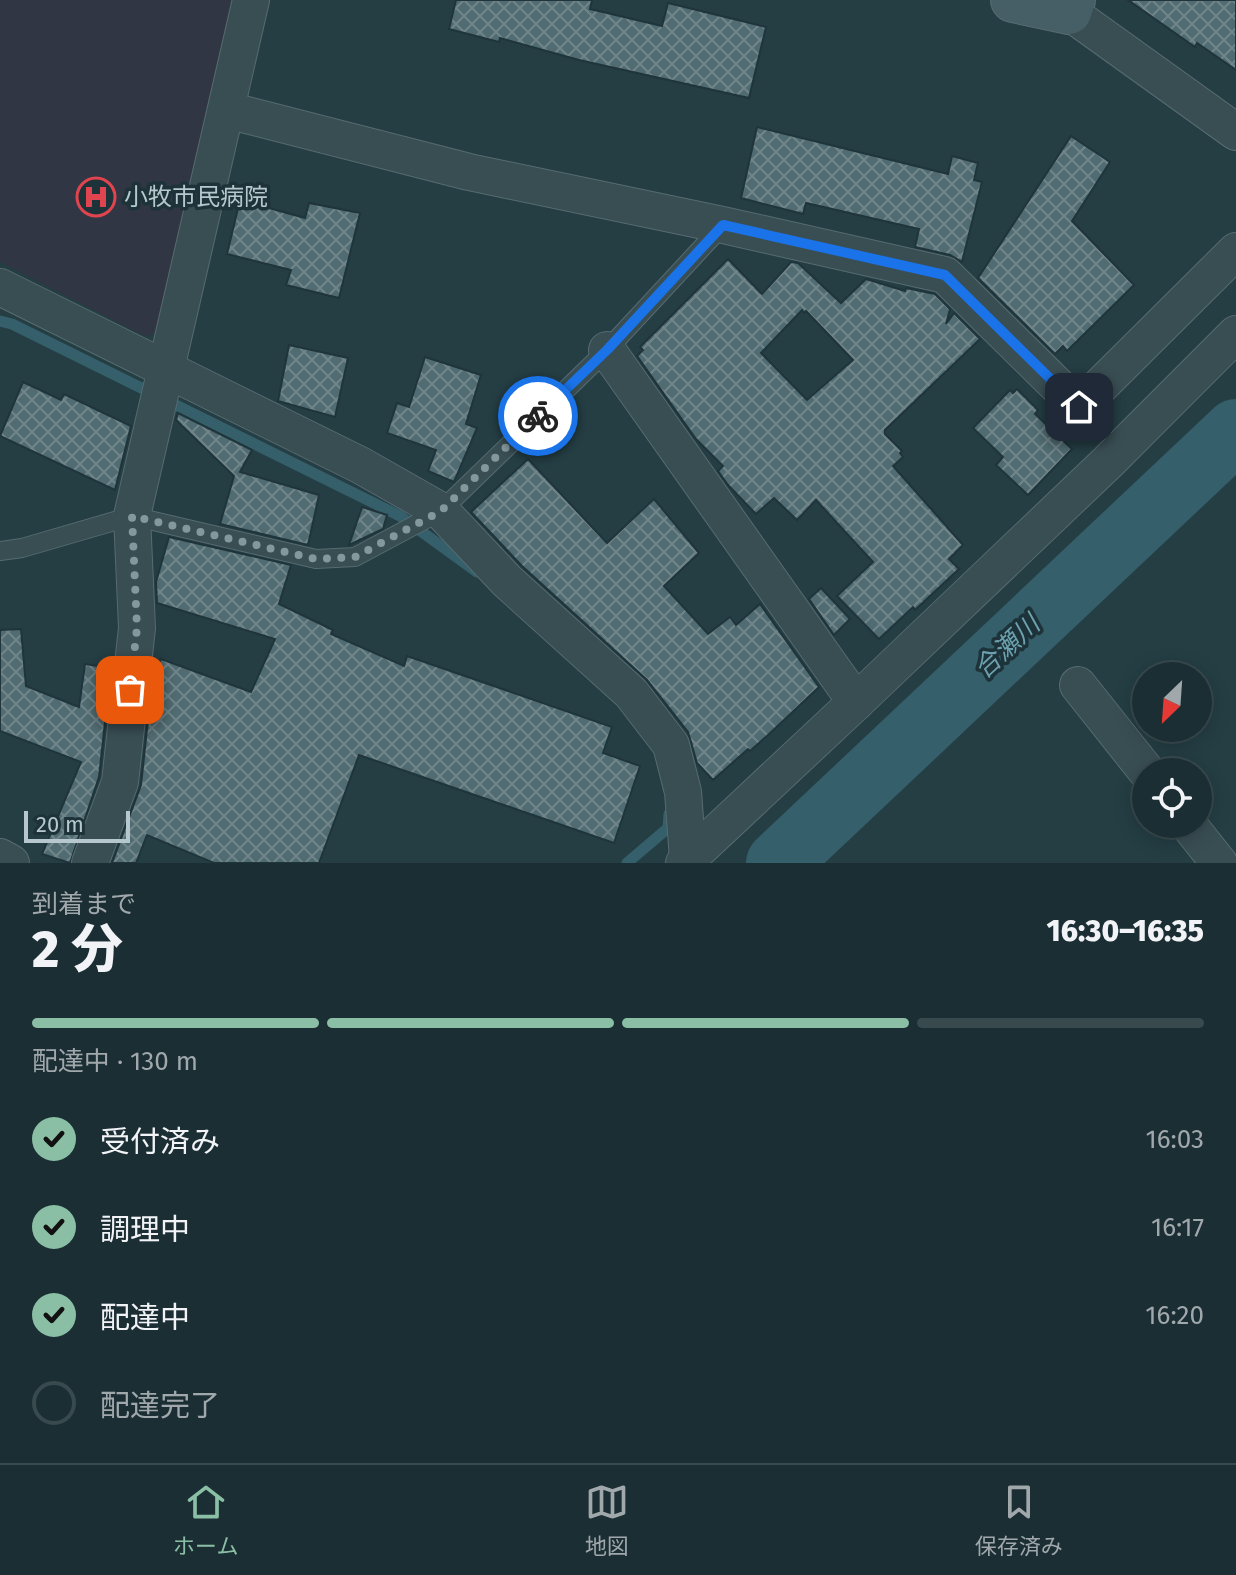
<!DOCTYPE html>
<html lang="ja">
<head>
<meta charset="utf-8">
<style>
  :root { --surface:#1b2e33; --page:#24363b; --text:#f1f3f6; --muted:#a0a8ac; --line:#394a4e; --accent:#8abfa5 }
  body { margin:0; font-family:"Fira Sans","Noto Sans JP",sans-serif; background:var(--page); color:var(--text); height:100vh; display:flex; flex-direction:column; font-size:30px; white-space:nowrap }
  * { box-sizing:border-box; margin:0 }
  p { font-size:26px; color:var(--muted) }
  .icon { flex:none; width:44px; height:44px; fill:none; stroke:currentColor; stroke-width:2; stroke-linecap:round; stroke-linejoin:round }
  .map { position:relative; height:863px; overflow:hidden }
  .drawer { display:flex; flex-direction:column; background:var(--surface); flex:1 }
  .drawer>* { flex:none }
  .needle { width:52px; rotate:205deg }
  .tools { position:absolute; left:1132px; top:662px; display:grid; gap:16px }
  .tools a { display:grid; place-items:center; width:80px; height:80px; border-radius:50%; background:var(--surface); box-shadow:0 4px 20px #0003,0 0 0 2px var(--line); font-size:40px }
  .scale { position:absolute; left:24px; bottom:20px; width:106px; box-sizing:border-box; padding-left:8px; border:4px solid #b6c8cd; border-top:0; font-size:22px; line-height:28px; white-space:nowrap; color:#b6c8cd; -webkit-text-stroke:6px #1d3339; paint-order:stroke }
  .pin { position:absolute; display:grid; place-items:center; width:68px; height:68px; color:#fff; margin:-34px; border-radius:16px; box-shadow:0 4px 12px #0006 }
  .courier { position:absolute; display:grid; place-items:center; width:80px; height:80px; margin:-40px; border:6px solid #1a73e8; border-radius:50%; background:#fff; color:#222; box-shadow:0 2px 10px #0007 }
  .overview em { font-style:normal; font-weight:800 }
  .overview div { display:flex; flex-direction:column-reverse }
  .overview { display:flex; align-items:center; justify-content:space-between; height:136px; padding:0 32px }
  h1 { font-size:52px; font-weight:800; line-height:60px }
  .bar { display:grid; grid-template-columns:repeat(4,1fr); gap:12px 8px; align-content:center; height:96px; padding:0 32px }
  .bar i { height:10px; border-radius:6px; background:var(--line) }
  .bar .on { background:var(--accent) }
  .bar p { grid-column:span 4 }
  ol { padding:0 32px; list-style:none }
  li { display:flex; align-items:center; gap:24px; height:88px }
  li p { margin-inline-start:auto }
  li .icon { padding:8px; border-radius:50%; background:var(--accent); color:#111; stroke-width:4 }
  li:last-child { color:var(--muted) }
  li i { width:44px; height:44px; border:4px solid var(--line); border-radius:50% }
  .menu { display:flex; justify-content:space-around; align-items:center; height:112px; border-top:2px solid var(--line); background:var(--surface); font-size:22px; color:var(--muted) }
  .menu a { display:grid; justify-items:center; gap:4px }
  .menu .on { color:var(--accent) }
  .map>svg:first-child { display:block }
</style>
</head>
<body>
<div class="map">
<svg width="1236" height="863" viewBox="0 0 1236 863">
  <defs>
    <pattern id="building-cross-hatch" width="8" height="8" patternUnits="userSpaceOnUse" patternTransform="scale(2)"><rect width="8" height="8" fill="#506b71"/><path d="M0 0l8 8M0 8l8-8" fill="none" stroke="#6f858a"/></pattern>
  </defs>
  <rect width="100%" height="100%" fill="#243e44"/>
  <polygon fill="#313644" points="0,0 234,0 162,330 145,336 0,262"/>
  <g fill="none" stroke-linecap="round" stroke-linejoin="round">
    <g stroke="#355f6a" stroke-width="11">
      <polyline points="0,321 12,324 400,516 477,572"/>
      <polyline points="627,863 668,828 669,814"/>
    </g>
    <polyline stroke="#355f6a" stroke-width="64" points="778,863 1236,431"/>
  </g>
  <g fill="url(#building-cross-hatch)" stroke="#1f353b" stroke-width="2" fill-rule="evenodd">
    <polygon points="456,0 592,0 590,9 662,26 668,3 766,27 749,98 579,60 500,38 499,42 449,29"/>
    <polygon points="1128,0 1236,0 1236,70 1197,43 1195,47"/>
    <polygon points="757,127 948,174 952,156 978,163 974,180 982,182 962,262 950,255 915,247 919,229 806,203 803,214 741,198"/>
    <polygon points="1071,136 1110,162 1072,221 1134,285 1067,351 1063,346 1055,354 978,278"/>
    <polygon points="240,200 305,218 309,203 360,213 339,298 286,285 291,270 227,254"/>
    <path d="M728,259L762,294L791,262L798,263L841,303L866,279L905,291L906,288L935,294L950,309L946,324L954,313L980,339L885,430V434L902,451L900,453L903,457L893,466L963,545L949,559L959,569L915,610L913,607L879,639L837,596L873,562L816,500L797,520L774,498L756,514L728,485L718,471L723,466L696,439L637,356L643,350L640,347ZM802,310L804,313L806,311L853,360L807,400L761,353Z"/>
    <polygon points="289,345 348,358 335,417 278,401"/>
    <polygon points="425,357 481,375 466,424 477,428 454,482 428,471 436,450 387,433 397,403 409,407"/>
    <polygon points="23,382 61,400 64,394 131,426 115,490 0,436"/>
    <polygon points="1017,389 1038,410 1035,414 1072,449 1028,495 996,465 1003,457 973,428 1010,390 1013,393"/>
    <polygon points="178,413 252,450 240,472 319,495 308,545 220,524 234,476 176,420"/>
    <polygon points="528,459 607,543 654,499 699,553 664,586 708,634 730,617 736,625 760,604 819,687 767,736 750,751 748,749 713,780 697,763 688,732 647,680 522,566 471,512"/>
    <polygon points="362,507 387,515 383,529 349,545"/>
    <polygon points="169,537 291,565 279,604 333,630 331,634 404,666 407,656 612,727 603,753 640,766 614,843 359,755 319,863 214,863 147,835 136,863 112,863 141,785 153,673 161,659 251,692 275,639 157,603 156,582"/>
    <polygon points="821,588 850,619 834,635 809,599"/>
    <polygon points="21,629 26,686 79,707 85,664 111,668 99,777 70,863 42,854 81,762 0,731 0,630"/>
  </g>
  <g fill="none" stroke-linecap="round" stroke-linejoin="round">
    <g stroke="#576b71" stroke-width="20">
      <polyline id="lane" points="0,551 22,548 132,516 316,559 355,557 441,511 607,350 723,225"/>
    </g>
    <g stroke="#576b71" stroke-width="38">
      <g id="street">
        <polyline points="1069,12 1236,132"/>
        <polyline points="227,110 469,172 723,225 945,275 1079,407 1236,251"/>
        <polyline points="0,287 360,465 441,511 507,581 631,693 671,745 683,792 688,859"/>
        <polyline points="607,350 856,702"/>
        <polyline points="1078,685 1147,772"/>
        <polyline points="1188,824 1219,863"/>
        <polyline points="0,857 11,863"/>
        <polyline points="90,863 120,782 137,628 132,516 251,0"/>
        <polyline points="684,863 856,702 1108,462 1236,334"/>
      </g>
    </g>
    <g stroke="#576b71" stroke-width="46">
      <polyline id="secondary" points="1013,0 1069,12 1073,0"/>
    </g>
    <use href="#lane" stroke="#394e53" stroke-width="18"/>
    <use href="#street" stroke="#394e53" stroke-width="36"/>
    <use href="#secondary" stroke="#465f67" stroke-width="44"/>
  </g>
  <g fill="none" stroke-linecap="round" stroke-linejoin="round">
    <polyline stroke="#83989d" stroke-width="8" stroke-dasharray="0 14.4" points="130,690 137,628 132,516 316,559 355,557 441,511 538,416"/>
    <polyline stroke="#1a73e8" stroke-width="10" points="538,416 607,350 723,225 945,275 1079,407"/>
  </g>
  <defs>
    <g id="hospital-ring" transform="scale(2)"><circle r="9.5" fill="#1d3339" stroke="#e0444e" stroke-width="1.5"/><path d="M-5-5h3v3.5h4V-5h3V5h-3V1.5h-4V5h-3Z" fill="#e0444e"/></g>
  </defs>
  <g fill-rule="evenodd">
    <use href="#hospital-ring" x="96" y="197"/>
  </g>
  <g text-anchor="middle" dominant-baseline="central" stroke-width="7" stroke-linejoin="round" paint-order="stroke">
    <g font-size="24" fill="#b6c8cd" stroke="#1d3339" text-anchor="start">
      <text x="124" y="197">小牧市民病院</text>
    </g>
    <g font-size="26" font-style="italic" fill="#6ca2af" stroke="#1d3339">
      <text transform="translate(1007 647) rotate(-43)">合瀬川</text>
    </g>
  </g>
</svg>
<div class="tools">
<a><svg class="needle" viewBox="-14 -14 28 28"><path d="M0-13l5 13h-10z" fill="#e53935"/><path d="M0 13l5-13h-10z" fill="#a0a8ac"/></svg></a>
<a><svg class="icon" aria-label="locate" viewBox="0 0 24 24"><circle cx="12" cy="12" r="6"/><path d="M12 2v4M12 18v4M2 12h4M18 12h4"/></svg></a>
</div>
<div class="scale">20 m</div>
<div class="pin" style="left:130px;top:690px;background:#ea580c"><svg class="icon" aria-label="bag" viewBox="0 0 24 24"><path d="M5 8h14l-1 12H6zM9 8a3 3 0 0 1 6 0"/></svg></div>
<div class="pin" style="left:1079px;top:407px;background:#1f2937"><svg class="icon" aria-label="home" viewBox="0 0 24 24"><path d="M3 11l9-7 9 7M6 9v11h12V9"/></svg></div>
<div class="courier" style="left:538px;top:416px"><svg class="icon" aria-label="bike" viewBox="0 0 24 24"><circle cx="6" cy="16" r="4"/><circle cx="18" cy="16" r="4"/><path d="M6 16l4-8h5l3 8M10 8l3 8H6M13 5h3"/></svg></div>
</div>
<section class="drawer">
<div class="overview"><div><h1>2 分</h1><p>到着まで</p></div><em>16:30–16:35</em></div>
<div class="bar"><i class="on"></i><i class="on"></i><i class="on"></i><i></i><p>配達中 · 130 m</p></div>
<ol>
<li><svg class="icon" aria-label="check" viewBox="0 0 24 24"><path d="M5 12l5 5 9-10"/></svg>受付済み<p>16:03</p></li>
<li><svg class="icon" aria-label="check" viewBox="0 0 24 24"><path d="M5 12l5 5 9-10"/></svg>調理中<p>16:17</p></li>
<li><svg class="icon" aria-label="check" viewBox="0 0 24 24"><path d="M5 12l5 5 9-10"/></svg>配達中<p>16:20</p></li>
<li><i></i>配達完了</li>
</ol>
</section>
<nav class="menu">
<a class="on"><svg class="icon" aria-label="home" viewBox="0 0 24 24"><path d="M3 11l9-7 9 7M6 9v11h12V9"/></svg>ホーム</a>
<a><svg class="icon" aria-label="map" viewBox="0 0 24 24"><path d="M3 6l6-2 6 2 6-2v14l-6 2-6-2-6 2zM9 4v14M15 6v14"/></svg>地図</a>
<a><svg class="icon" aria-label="saved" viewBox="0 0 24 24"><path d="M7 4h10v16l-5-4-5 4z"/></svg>保存済み</a>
</nav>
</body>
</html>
